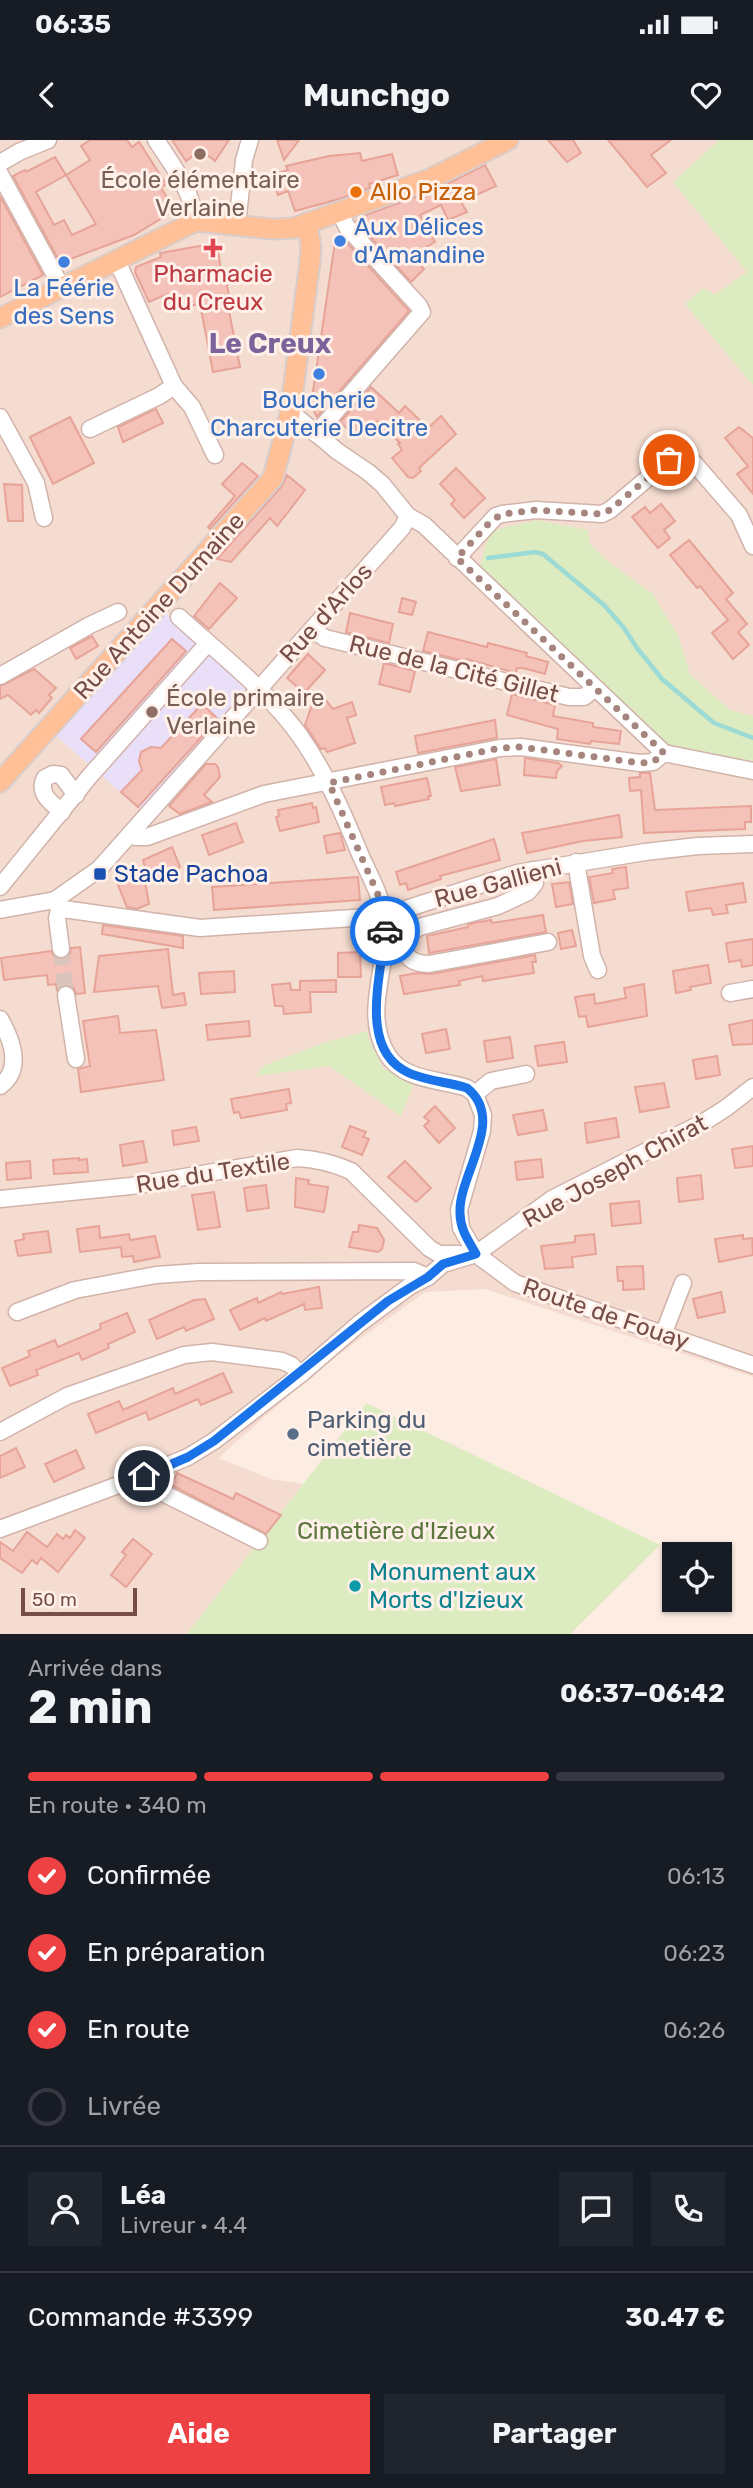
<!DOCTYPE html>
<html lang="fr">
<head>
<meta charset="utf-8">
<style>
  :root { --surface:#171b24; --page:#20242c; --text:#f1f3f6; --muted:#9ea1a6; --line:#363941; --accent:#ed4143 }
  body { margin:0; font-family:Rubik,sans-serif; background:var(--page); color:var(--text); height:100vh; display:flex; flex-direction:column; font-size:26px; white-space:nowrap }
  * { box-sizing:border-box; margin:0 }
  p { font-size:23px; color:var(--muted) }
  .icon { flex:none; width:38px; height:38px; fill:none; stroke:currentColor; stroke-width:2; stroke-linecap:round; stroke-linejoin:round }
  .map { position:relative; height:1494px; overflow:hidden }
  .sheet { display:flex; flex-direction:column; background:var(--surface); flex:1 }
  .sheet>* { flex:none }
  .controls { position:absolute; left:662px; top:1402px; display:grid; gap:14px }
  .controls a { display:grid; place-items:center; width:70px; height:70px; border-radius:0px; background:var(--surface); box-shadow:0 2px 5px #0004; font-size:35px }
  .scale { position:absolute; left:21px; bottom:18px; width:116px; box-sizing:border-box; padding-left:7px; border:4px solid #764d47; border-top:0; font-size:19px; line-height:24px; white-space:nowrap; color:#764d47; -webkit-text-stroke:5px #fff1e9; paint-order:stroke }
  .pin { position:absolute; display:grid; place-items:center; width:60px; height:60px; color:#fff; margin:-30px; border:4px solid #fff; border-radius:50%; box-shadow:0 2px 7px #0007 }
  .courier { position:absolute; display:grid; place-items:center; width:70px; height:70px; margin:-35px; border:5px solid #1a73e8; border-radius:50%; background:#fff; color:#222; box-shadow:0 2px 9px #0007 }
  .summary em { font-style:normal; font-weight:700 }
  .summary div { display:flex; flex-direction:column-reverse }
  .summary { display:flex; align-items:center; justify-content:space-between; height:119px; padding:0 28px }
  h1 { font-size:46px; font-weight:700; line-height:52px }
  .bar { display:grid; grid-template-columns:repeat(4,1fr); gap:10px 7px; align-content:center; height:84px; padding:0 28px }
  .bar i { height:9px; border-radius:5px; background:var(--line) }
  .bar .active { background:var(--accent) }
  .bar p { grid-column:span 4 }
  .line { display:flex; align-items:center; gap:18px; padding:0 28px; border-top:2px solid var(--line) }
  .line div { flex:1 }
  .round { display:grid; place-items:center; flex:none; width:74px; height:74px; border-radius:0px; background:var(--page) }
  ol { padding:0 28px; list-style:none }
  li { display:flex; align-items:center; gap:21px; height:77px }
  li p { margin-inline-start:auto }
  li .icon { padding:7px; border-radius:50%; background:var(--accent); color:#fff; stroke-width:4 }
  li:last-child { color:var(--muted) }
  li i { width:38px; height:38px; border:4px solid var(--line); border-radius:50% }
  .cta { display:flex; gap:14px; margin-top:auto; padding:14px 28px }
  .cta a { flex:1; height:80px; border-radius:0px; background:var(--accent); color:#fff; font-size:28px; font-weight:700; line-height:80px; text-align:center }
  .cta a+a { background:var(--page); color:var(--text) }
  .status { display:flex; justify-content:space-between; align-items:center; height:49px; padding:0 35px; background:var(--surface); direction:ltr }
  .status svg { height:19px; fill:currentColor }
  header { display:flex; justify-content:space-between; align-items:center; height:91px; padding:0 28px; background:var(--surface); font-size:32px; font-weight:700 }
  .map>svg:first-child { display:block }
</style>
</head>
<body>
<div class="status"><b>06:35</b><svg viewBox="0 0 49 12"><path d="M0 12V9h3v3zM5 12V6h3v6zM10 12V3h3v9zM15 12V0h3v12zM26 1h20v11H26zM47 4h2v5h-2z"/></svg></div>
<header><svg class="icon" aria-label="back" viewBox="0 0 24 24"><path d="M15 5l-7 7 7 7"/></svg>Munchgo<svg class="icon" aria-label="heart" viewBox="0 0 24 24"><path d="M12 20l-8-8c-3-5 5-10 8-4 3-6 11-1 8 4z"/></svg></header>
<div class="map">
<svg width="753" height="1494" viewBox="0 0 753 1494">
  <rect width="100%" height="100%" fill="#fdece2"/>
  <polygon fill="#f5dcd0" points="0,0 753,0 753,1237 485,1149 425,1152 319,1229 218,1318 271,1339 303,1344 187,1494 0,1494"/>
  <polygon fill="#e9dff9" points="165,472 250,550 141,670 55,595"/>
  <g fill="#dcebc0">
    <polygon points="719,0 753,0 753,245 685,164 702,149 709,150 714,155 747,132 673,42"/>
    <polygon points="537,380 588,390 590,404 610,423 652,453 678,495 690,534 730,570 753,576 753,627 728,623 662,602 589,531 478,432 490,391"/>
    <polygon points="368,891 368,896 383,928 414,944 401,976 329,926 256,936 263,926 326,902"/>
    <polygon points="366,1263 660,1405 570,1494 187,1494"/>
  </g>
  <g fill="none" stroke-linecap="round" stroke-linejoin="round">
    <polyline stroke="#9bdad5" stroke-width="4.5" points="488,418 535,412 543,414 604,465 624,488 637,508 662,539 714,583 753,598"/>
  </g>
  <g fill="#f4c2b8" stroke="#e7a398" stroke-width="2" fill-rule="evenodd">
    <path d="M90,0H127L132,7L139,2L166,44L161,48L175,70L134,95L65,121L66,124L62,126L13,36L25,30L26,32L55,17L66,35L90,20L81,6ZM66,35L96,84L72,95L64,80L54,85L36,52Z"/>
    <polygon points="172,0 229,0 215,21 209,16 199,19 194,15 186,21"/>
    <polygon points="277,0 299,0 284,20"/>
    <polygon points="548,0 573,0 581,13 567,22"/>
    <polygon points="608,0 671,0 651,15 666,33 647,47"/>
    <polygon points="360,13 362,21 392,14 398,35 369,44 370,48 336,60 295,71 288,51 278,55 271,35 288,30 286,26 329,16"/>
    <polygon points="485,25 496,46 461,62 467,72 448,80 441,65 420,75 435,102 411,116 424,129 411,142 356,81 360,77 435,50"/>
    <polygon points="0,56 43,135 0,157"/>
    <polygon points="341,96 409,171 317,277 311,265 335,102"/>
    <polygon points="217,103 222,137 225,136 230,160 227,161 240,227 213,232 200,164 173,169 167,154 149,162 135,132 136,127 161,117 160,113"/>
    <polygon points="371,247 399,273 405,266 428,288 441,276 456,294 419,328 421,331 413,338 408,337 392,318 402,310 398,304 400,303 377,281 370,288 367,285 356,296 340,282"/>
    <polygon points="156,269 163,283 123,302 118,287"/>
    <polygon points="70,277 94,323 53,344 30,297"/>
    <polygon points="739,287 753,298 753,354 737,334 748,326 725,298"/>
    <polygon points="242,323 258,336 210,389 208,387 235,356 222,344"/>
    <polygon points="456,328 485,358 464,378 451,364 455,360 440,344"/>
    <polygon points="287,335 305,350 289,371 277,386 270,378 231,422 217,419 282,346"/>
    <polygon points="4,344 22,345 23,381 8,381"/>
    <polygon points="661,364 675,381 664,390 670,398 658,408 632,377 645,367 650,373"/>
    <polygon points="689,400 733,453 726,459 747,484 738,492 749,505 733,519 712,493 728,480 700,446 697,448 670,415"/>
    <polygon points="220,443 237,458 209,489 194,476"/>
    <polygon points="402,458 416,462 412,475 399,472"/>
    <polygon points="350,473 393,484 389,503 346,492"/>
    <polygon points="428,492 487,507 488,503 527,513 526,516 548,522 545,534 523,528 517,528 516,533 466,519 465,521 423,511"/>
    <polygon points="92,496 98,506 76,519 70,508"/>
    <polygon points="172,499 186,511 96,612 81,599"/>
    <polygon points="308,514 325,530 304,553 287,538"/>
    <polygon points="384,523 415,531 410,552 379,544"/>
    <polygon points="34,529 56,548 49,555 52,558 39,573 36,570 31,575 8,555 0,559 0,546"/>
    <polygon points="512,554 555,565 553,576 593,583 593,587 621,591 619,604 591,601 590,604 557,599 558,589 507,575"/>
    <polygon points="325,559 333,569 352,562 356,575 347,578 355,603 327,612 325,608 321,609 305,585 313,562"/>
    <polygon points="202,564 218,579 138,667 121,652 142,630 139,621 141,612 151,607 161,608"/>
    <polygon points="495,580 497,598 418,613 415,596"/>
    <polygon points="525,618 558,623 562,626 557,631 556,638 524,635"/>
    <polygon points="496,619 500,645 461,651 455,627"/>
    <polygon points="206,624 215,624 218,627 220,637 204,655 212,662 180,674 169,666"/>
    <polygon points="640,633 650,633 655,670 751,666 751,682 745,682 745,689 644,693 641,650 630,651 629,638 640,637"/>
    <polygon points="427,638 431,656 428,656 429,659 395,666 394,663 385,665 381,647"/>
    <polygon points="312,663 313,668 316,667 319,682 280,691 276,677 279,676 278,670"/>
    <polygon points="619,675 622,697 583,701 527,713 522,693"/>
    <polygon points="236,683 243,702 209,715 202,695"/>
    <polygon points="340,693 345,710 327,713 324,696"/>
    <polygon points="494,699 500,720 440,736 441,739 408,750 406,743 400,745 396,732"/>
    <polygon points="172,707 180,727 149,741 143,720"/>
    <polygon points="626,727 628,748 613,750 615,759 594,763 589,737 613,733 612,729"/>
    <polygon points="144,736 149,764 137,769 127,767 118,745"/>
    <polygon points="358,737 360,760 214,770 212,747"/>
    <polygon points="569,742 573,764 556,767 552,744"/>
    <polygon points="743,743 746,762 726,765 728,773 713,775 711,768 689,771 686,752"/>
    <polygon points="543,775 546,792 429,813 427,796 468,787 468,785 474,783 491,780 492,783"/>
    <polygon points="103,785 183,796 183,808 102,794"/>
    <polygon points="572,790 576,806 561,809 558,793"/>
    <polygon points="753,799 753,825 742,827 741,820 729,822 726,803"/>
    <polygon points="80,807 85,853 76,854 74,848 65,845 57,850 56,844 48,845 47,835 4,840 1,818 51,811 56,818 63,819 70,814 71,808"/>
    <polygon points="168,809 173,855 184,853 186,865 162,868 158,846 94,852 99,816"/>
    <polygon points="360,812 361,837 338,837 338,813"/>
    <polygon points="535,815 536,822 532,822 534,833 483,841 482,836 459,841 460,845 404,854 400,836 417,833 431,834"/>
    <polygon points="708,825 711,843 690,847 691,850 676,853 673,831"/>
    <polygon points="234,831 235,852 201,854 199,833"/>
    <polygon points="336,840 336,852 310,852 311,872 284,874 283,866 275,866 272,845 290,843 291,850 300,850 300,841"/>
    <polygon points="644,844 647,876 588,887 586,876 579,877 575,857 594,854 595,864 626,858 624,848"/>
    <polygon points="118,876 120,893 156,890 164,940 81,952 78,929 90,926 83,881"/>
    <polygon points="753,880 753,904 733,905 729,885"/>
    <polygon points="249,881 250,896 208,900 206,885"/>
    <polygon points="446,889 450,909 426,913 422,894"/>
    <polygon points="510,897 513,918 487,922 484,901"/>
    <polygon points="564,902 567,922 538,926 535,906"/>
    <polygon points="717,916 720,935 696,939 693,920"/>
    <polygon points="664,943 669,967 640,972 635,947"/>
    <polygon points="289,949 291,963 286,964 287,970 241,978 239,972 234,973 231,959"/>
    <polygon points="435,966 455,988 439,1003 424,986 429,981 424,977"/>
    <polygon points="543,970 547,990 518,995 513,975"/>
    <polygon points="616,978 619,997 587,1003 585,983"/>
    <polygon points="350,986 366,992 363,997 369,999 362,1015 342,1007"/>
    <polygon points="196,987 199,1001 174,1005 172,991"/>
    <polygon points="143,1001 147,1022 123,1026 120,1005"/>
    <polygon points="753,1006 753,1026 735,1028 732,1009"/>
    <polygon points="79,1018 79,1020 87,1019 88,1032 54,1034 53,1020"/>
    <polygon points="541,1019 543,1037 517,1040 515,1022"/>
    <polygon points="30,1021 31,1038 7,1040 6,1023"/>
    <polygon points="405,1021 431,1048 416,1062 388,1037"/>
    <polygon points="701,1035 703,1059 679,1062 677,1038"/>
    <polygon points="296,1038 309,1040 308,1044 328,1047 324,1072 295,1067"/>
    <polygon points="266,1045 269,1068 247,1071 244,1048"/>
    <polygon points="214,1052 220,1087 198,1090 192,1055"/>
    <polygon points="639,1061 641,1083 612,1086 610,1064"/>
    <polygon points="359,1085 377,1088 384,1100 382,1109 378,1112 349,1107 353,1092 358,1092"/>
    <polygon points="99,1086 100,1098 129,1094 130,1100 155,1096 160,1117 134,1122 133,1116 122,1117 121,1107 80,1112 77,1089"/>
    <polygon points="48,1091 51,1112 18,1116 15,1101 24,1099 23,1094"/>
    <polygon points="594,1094 596,1114 572,1117 573,1127 545,1129 541,1106 575,1102 575,1096"/>
    <polygon points="743,1095 743,1099 752,1098 753,1115 719,1122 715,1099"/>
    <polygon points="643,1126 644,1149 623,1150 623,1141 618,1141 617,1127"/>
    <polygon points="319,1147 322,1168 305,1170 304,1164 266,1181 265,1178 240,1190 230,1170 257,1158 258,1163 281,1152 282,1154"/>
    <polygon points="721,1152 725,1172 698,1178 693,1159"/>
    <polygon points="205,1159 214,1179 186,1191 184,1187 157,1199 149,1180 194,1160"/>
    <polygon points="127,1173 135,1192 108,1204 109,1208 82,1220 79,1213 36,1230 38,1235 10,1246 2,1228 30,1216 28,1211 55,1200 58,1207 101,1189 100,1184"/>
    <polygon points="223,1233 232,1252 201,1265 198,1259 149,1280 146,1272 96,1293 88,1274 119,1261 123,1270 173,1248 175,1254"/>
    <polygon points="16,1308 25,1327 0,1338 0,1316"/>
    <polygon points="76,1310 84,1328 54,1342 45,1324"/>
    <polygon points="177,1333 233,1359 236,1353 281,1375 266,1394 171,1345"/>
    <polygon points="75,1390 85,1398 58,1432 41,1418 37,1424 32,1420 22,1433 0,1418 0,1402 13,1411 27,1392 47,1407 57,1394 63,1399 66,1395 70,1398"/>
    <polygon points="133,1399 152,1414 126,1447 111,1435 126,1415 122,1412"/>
  </g>
  <g fill="none" stroke-linecap="round" stroke-linejoin="round">
    <polyline stroke="#dbc4bb" stroke-width="16" stroke-dasharray="16 8" stroke-linecap="butt" points="61,809 66,855"/>
    <g stroke="#d1b3ab" stroke-width="19">
      <g id="minor">
        <path d="M156,0C173,26 191,49 196,81"/>
        <polyline points="0,23 19,12 48,0"/>
        <polyline points="0,34 61,146"/>
        <polyline points="237,85 244,20 250,0"/>
        <polyline points="117,121 174,246 192,267 215,315"/>
        <polyline points="290,274 298,278 337,311 368,332 382,344 408,376 424,385 664,613"/>
        <polyline points="0,277 36,343 44,378"/>
        <polyline points="90,289 159,256 174,246"/>
        <polyline points="316,294 422,172 419,166 347,87 339,71"/>
        <polyline points="457,418 496,376 502,374 536,370 602,374 610,370 669,320 683,316 694,323 739,375 753,406"/>
        <path d="M179,477C221,515 267,550 300,596C326,633 343,673 360,714C369,735 384,760 385,783C389,827 362,872 387,914C403,941 440,939 467,948L475,954L483,975L482,991L459,1070L461,1088L476,1114L515,1143L753,1225"/>
        <polyline points="313,490 325,498 569,557 584,557 594,549"/>
        <polyline points="0,536 90,485 118,472"/>
        <path d="M62,672C51,663 37,653 45,638L53,634L61,635L76,655"/>
        <polyline points="130,694 135,697 147,697 264,654 500,608 521,607 640,623 653,622 664,613 753,631"/>
        <polyline points="576,722 592,816 598,830"/>
        <path d="M533,730L535,743L528,752L498,766L423,786L413,790L404,800C402,817 413,824 429,824L548,802"/>
        <polyline points="0,747 89,637 208,503"/>
        <polyline points="55,760 58,767 63,769 200,788 384,776 517,733 645,712 698,706 753,704"/>
        <polyline points="60,768 57,778 61,809"/>
        <polyline points="0,770 55,760 99,729 402,388 408,376"/>
        <polyline points="730,853 753,849"/>
        <polyline points="66,855 76,919"/>
        <path d="M0,879C12,900 23,929 0,946"/>
        <polyline points="475,954 491,941 526,934"/>
        <path d="M0,1059L131,1046L297,1018C317,1019 333,1023 351,1031L429,1108L439,1114H459"/>
        <polyline points="17,1172 75,1150 156,1135 199,1132 414,1131 428,1137"/>
        <polyline points="663,1195 683,1143"/>
        <polyline points="0,1292 67,1256 184,1215 212,1212 282,1221 291,1225 301,1234"/>
        <polyline points="143,1336 146,1342 155,1349 259,1401"/>
        <polyline points="0,1389 137,1338 188,1317 214,1301 301,1234 360,1183 410,1146 428,1137 443,1124 476,1114 552,1059 704,982 726,968 753,947"/>
      </g>
    </g>
    <g stroke="#d9cdcb" stroke-width="23">
      <g id="major">
        <polyline points="0,178 196,81 272,89 294,88 430,39 508,0"/>
        <polyline points="0,642 273,338 290,274 310,121 311,108 307,83"/>
      </g>
    </g>
    <use href="#minor" stroke="#fff" stroke-width="16"/>
    <use href="#major" stroke="#ffc097" stroke-width="19"/>
  </g>
  <g fill="none" stroke-linecap="round" stroke-linejoin="round">
    <polyline stroke="#a5857d" stroke-width="7" stroke-dasharray="0 12.6" points="385,791 384,776 379,757 329,643 500,608 521,607 640,623 653,622 664,613 457,418 490,382 502,374 536,370 602,374 610,370 669,320"/>
    <path stroke="#1a73e8" stroke-width="9" d="M144,1336L188,1317L214,1301L388,1161L428,1137L443,1124L476,1114C468,1100 460,1089 460,1073C458,1035 507,980 467,948C448,942 427,941 409,933C357,910 382,833 385,791"/>
  </g>
  <g fill="#8d6e63" stroke="#fff1e9" stroke-width="2.5">
    <circle cx="200" cy="14" r="7"/>
    <circle cx="152" cy="572" r="7"/>
  </g>
  <circle fill="#e8710a" stroke="#fff1e9" stroke-width="2.5" cx="356" cy="52" r="7"/>
  <g fill="#3f7fe0" stroke="#fff1e9" stroke-width="2.5">
    <circle cx="340" cy="101" r="7"/>
    <circle cx="64" cy="122" r="7"/>
    <circle cx="319" cy="234" r="7"/>
  </g>
  <path fill="#e0444e" stroke="#fff1e9" stroke-width="2.5" d="M209.5 97.5h7v7h7v7h-7v7h-7v-7h-7v-7h7z"/>
  <rect fill="#1a4fb4" stroke="#fff1e9" stroke-width="2.5" x="93" y="727" width="14" height="14" rx="3.5"/>
  <circle fill="#5c6f8a" stroke="#fff1e9" stroke-width="2.5" cx="293" cy="1294" r="7"/>
  <circle fill="#0f9aa8" stroke="#fff1e9" stroke-width="2.5" cx="355" cy="1446" r="7"/>
  <g text-anchor="middle" dominant-baseline="central" stroke-width="6" stroke-linejoin="round" paint-order="stroke">
    <g font-size="24" fill="#785e54" stroke="#fff1e9">
      <text x="200" y="40">École élémentaire<tspan x="200" dy="28">Verlaine</tspan></text>
      <text x="166" y="558" text-anchor="start">École primaire<tspan x="166" dy="28">Verlaine</tspan></text>
    </g>
    <g font-size="24" fill="#c56008" stroke="#fff1e9" text-anchor="start">
      <text x="370" y="52">Allo Pizza</text>
    </g>
    <g font-size="24" fill="#366cbe" stroke="#fff1e9">
      <text x="354" y="87" text-anchor="start">Aux Délices<tspan x="354" dy="28">d'Amandine</tspan></text>
      <text x="64" y="148">La Féérie<tspan x="64" dy="28">des Sens</tspan></text>
      <text x="319" y="260">Boucherie<tspan x="319" dy="28">Charcuterie Decitre</tspan></text>
    </g>
    <g font-size="24" fill="#be3a42" stroke="#fff1e9">
      <text x="213" y="134">Pharmacie<tspan x="213" dy="28">du Creux</tspan></text>
    </g>
    <g font-size="24" fill="#764d47" stroke="#fff1e9">
      <text transform="translate(159 466) rotate(-48)">Rue Antoine Dumaine</text>
      <text transform="translate(326 473) rotate(-48)">Rue d'Arlos</text>
      <text transform="translate(454 529) rotate(14)">Rue de la Cité Gillet</text>
      <text transform="translate(498 743) rotate(-15)">Rue Gallieni</text>
      <text transform="translate(615 1031) rotate(-29)">Rue Joseph Chirat</text>
      <text transform="translate(213 1033) rotate(-9)">Rue du Textile</text>
      <text transform="translate(606 1174) rotate(19)">Route de Fouay</text>
    </g>
    <g font-size="24" fill="#164399" stroke="#fff1e9" text-anchor="start">
      <text x="114" y="734">Stade Pachoa</text>
    </g>
    <g font-size="24" fill="#4e5e75" stroke="#fff1e9" text-anchor="start">
      <text x="307" y="1280">Parking du<tspan x="307" dy="28">cimetière</tspan></text>
    </g>
    <g font-size="24" fill="#5b763c" stroke="#fff1e9">
      <text x="396" y="1391">Cimetière d'Izieux</text>
    </g>
    <g font-size="24" fill="#0d838f" stroke="#fff1e9" text-anchor="start">
      <text x="369" y="1432">Monument aux<tspan x="369" dy="28">Morts d'Izieux</tspan></text>
    </g>
    <g font-size="28" font-weight="bold" fill="#7a629a" stroke="#fff1e9">
      <text x="270" y="203">Le Creux</text>
    </g>
  </g>
</svg>
<div class="controls">
<a><svg class="icon" aria-label="locate" viewBox="0 0 24 24"><circle cx="12" cy="12" r="6"/><path d="M12 2v4M12 18v4M2 12h4M18 12h4"/></svg></a>
</div>
<div class="scale">50 m</div>
<div class="pin" style="left:669px;top:320px;background:#ea580c"><svg class="icon" aria-label="bag" viewBox="0 0 24 24"><path d="M5 8h14l-1 12H6zM9 8a3 3 0 0 1 6 0"/></svg></div>
<div class="pin" style="left:144px;top:1336px;background:#1f2937"><svg class="icon" aria-label="home" viewBox="0 0 24 24"><path d="M3 11l9-7 9 7M6 9v11h12V9"/></svg></div>
<div class="courier" style="left:385px;top:791px"><svg class="icon" aria-label="car" viewBox="0 0 24 24"><path d="M5 17H2v-5l4-1 3-4h7l3 4 3 1v5h-3M9 17h6M6 11h13"/><circle cx="7" cy="17" r="2"/><circle cx="17" cy="17" r="2"/></svg></div>
</div>
<section class="sheet">
<div class="summary"><div><h1>2 min</h1><p>Arrivée dans</p></div><em>06:37–06:42</em></div>
<div class="bar"><i class="active"></i><i class="active"></i><i class="active"></i><i></i><p>En route · 340 m</p></div>
<ol>
<li><svg class="icon" aria-label="check" viewBox="0 0 24 24"><path d="M5 12l5 5 9-10"/></svg>Confirmée<p>06:13</p></li>
<li><svg class="icon" aria-label="check" viewBox="0 0 24 24"><path d="M5 12l5 5 9-10"/></svg>En préparation<p>06:23</p></li>
<li><svg class="icon" aria-label="check" viewBox="0 0 24 24"><path d="M5 12l5 5 9-10"/></svg>En route<p>06:26</p></li>
<li><i></i>Livrée</li>
</ol>
<div class="line" style="height:126px"><a class="round"><svg class="icon" aria-label="person" viewBox="0 0 24 24"><circle cx="12" cy="8" r="4"/><path d="M4 21q1-7 8-7t8 7"/></svg></a><div><b>Léa</b><p>Livreur · 4.4</p></div><a class="round"><svg class="icon" aria-label="chat" viewBox="0 0 24 24"><path d="M4 5h16v11H9l-5 4z"/></svg></a><a class="round"><svg class="icon" aria-label="phone" viewBox="0 0 24 24"><path d="M5 4h4l2 5-3 2q2 4 5 5l2-3 5 2v4C11 20 4 13 5 4z"/></svg></a></div>
<div class="line" style="height:91px"><div>Commande #3399</div><b>30.47 €</b></div>
<div class="cta"><a>Aide</a><a>Partager</a></div>
</section>
</body>
</html>
